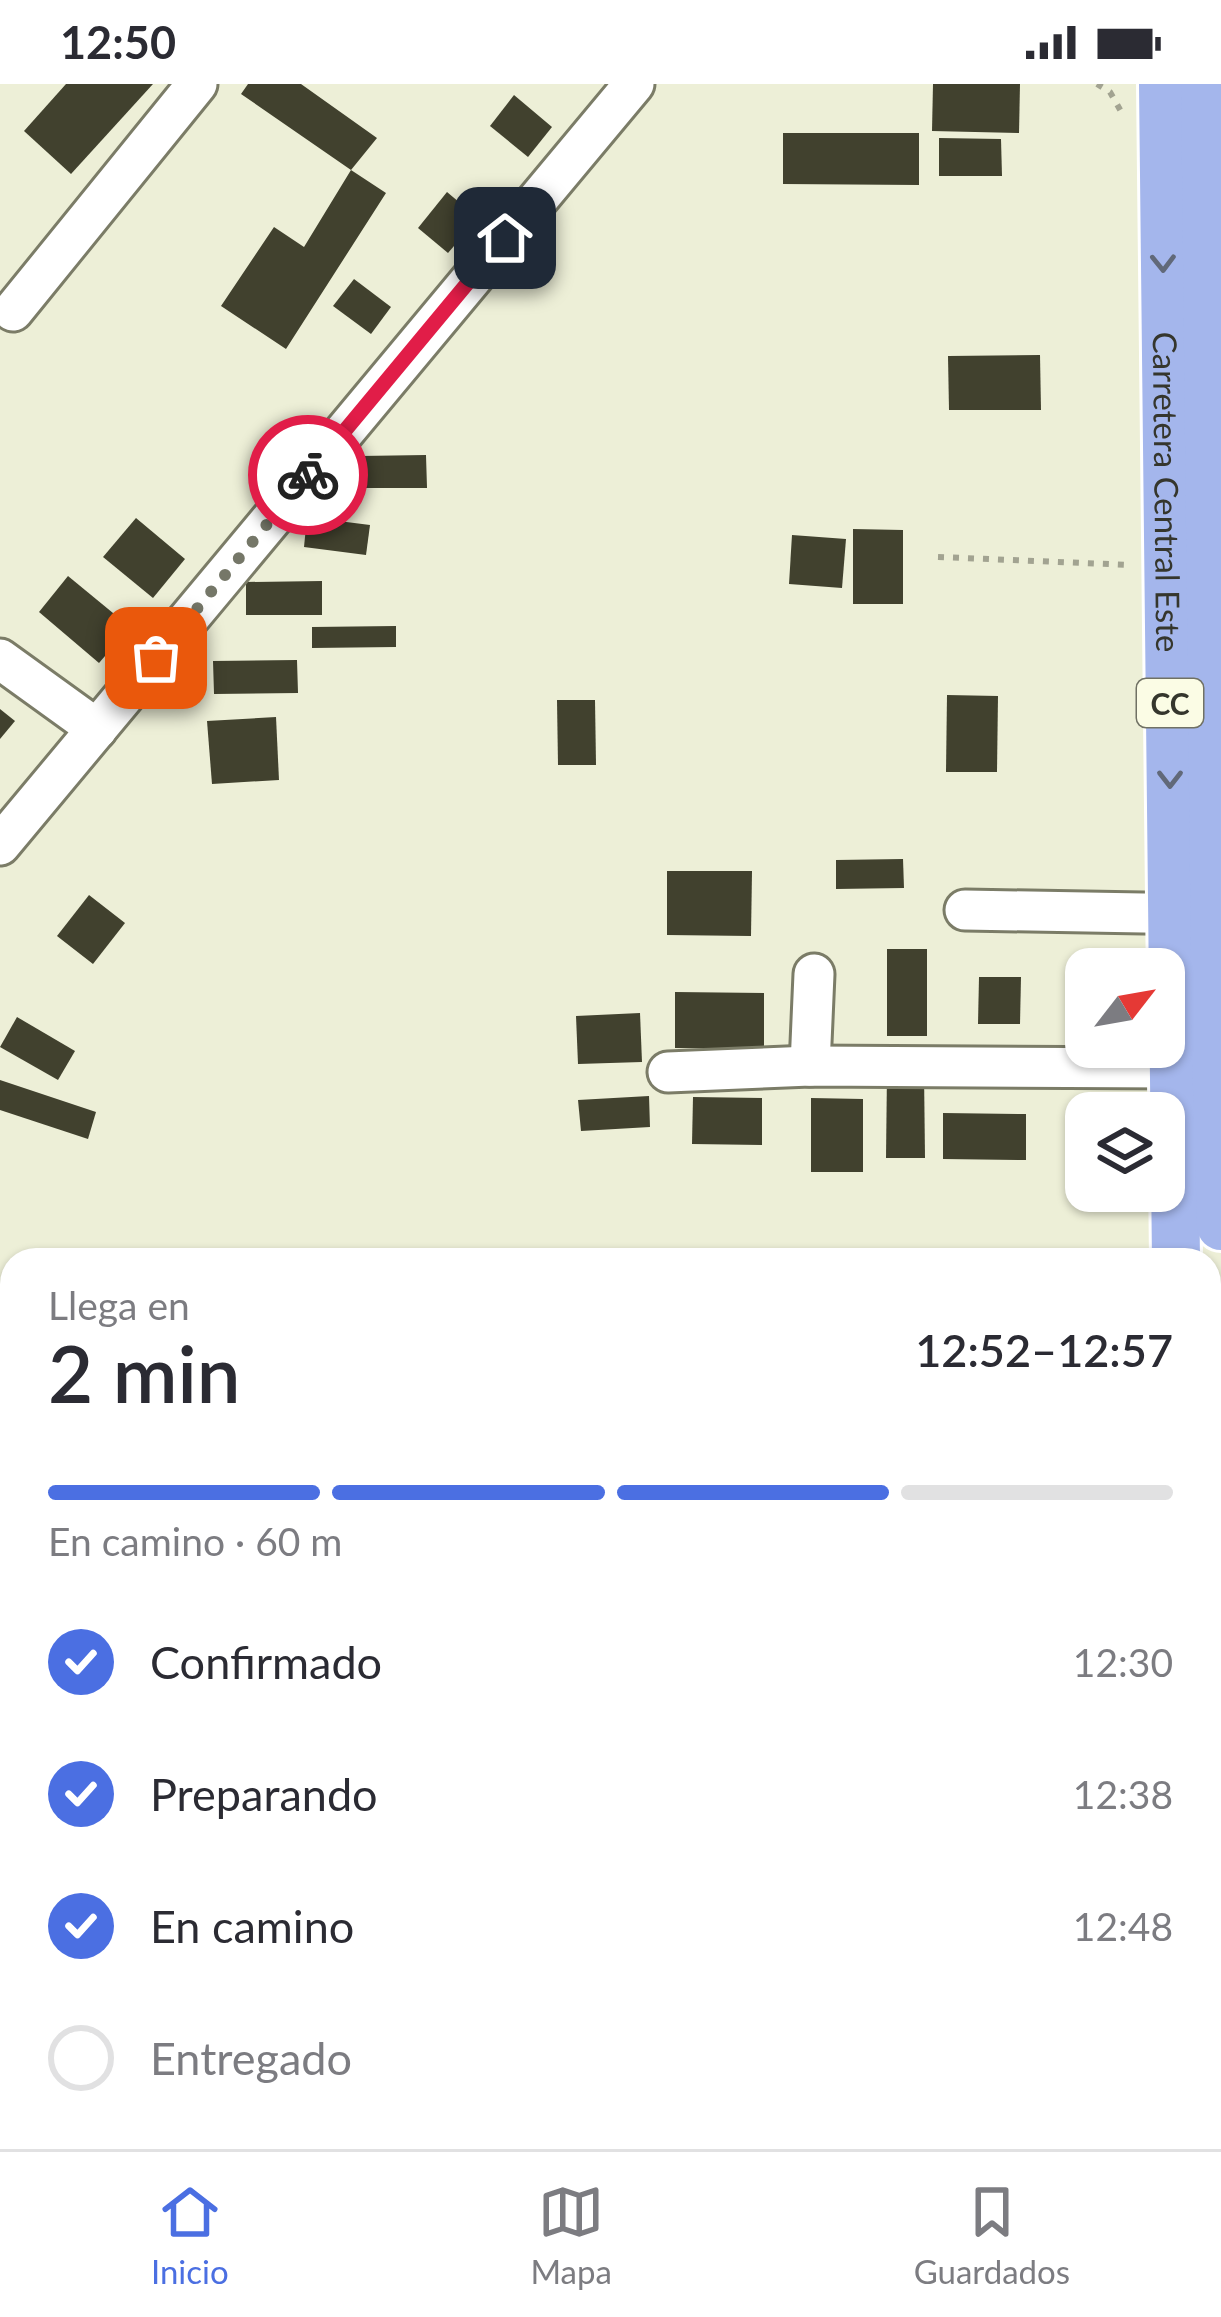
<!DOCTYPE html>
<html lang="es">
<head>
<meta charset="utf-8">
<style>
  :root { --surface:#fff; --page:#f2f2f3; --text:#2b2b33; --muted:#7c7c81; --line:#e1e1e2; --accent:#4b6fe2 }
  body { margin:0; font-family:Lato,sans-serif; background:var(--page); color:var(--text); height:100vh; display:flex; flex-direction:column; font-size:45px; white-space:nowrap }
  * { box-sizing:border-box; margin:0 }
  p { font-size:39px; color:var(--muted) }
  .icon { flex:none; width:66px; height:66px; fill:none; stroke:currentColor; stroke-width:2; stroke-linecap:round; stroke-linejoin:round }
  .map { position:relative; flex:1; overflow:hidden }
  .panel { position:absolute; left:0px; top:1164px; width:1221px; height:903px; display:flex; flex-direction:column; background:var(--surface); border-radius:36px 36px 0 0; box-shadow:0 3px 9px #0004 }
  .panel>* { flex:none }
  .needle { width:78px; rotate:59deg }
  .controls { position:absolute; left:1065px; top:864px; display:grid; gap:24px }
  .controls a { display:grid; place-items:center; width:120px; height:120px; border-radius:24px; background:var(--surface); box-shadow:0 3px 9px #0004; font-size:60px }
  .pin { position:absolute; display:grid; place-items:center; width:102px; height:102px; color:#fff; margin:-51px; border-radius:24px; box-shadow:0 6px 18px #0006 }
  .courier { position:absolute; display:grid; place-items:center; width:120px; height:120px; margin:-60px; border:9px solid #e11d48; border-radius:50%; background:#fff; color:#222; box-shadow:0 3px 15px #0007 }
  .head em { font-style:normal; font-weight:600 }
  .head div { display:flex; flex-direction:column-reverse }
  .head { display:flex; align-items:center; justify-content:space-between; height:204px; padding:0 48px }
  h1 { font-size:78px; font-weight:600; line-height:90px }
  .bar { display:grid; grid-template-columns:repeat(4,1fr); gap:18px 12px; align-content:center; height:144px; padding:0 48px }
  .bar i { height:15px; border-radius:9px; background:var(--line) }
  .bar .current { background:var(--accent) }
  .bar p { grid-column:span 4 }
  ol { padding:0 48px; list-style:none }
  li { display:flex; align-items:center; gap:36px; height:132px }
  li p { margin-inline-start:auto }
  li .icon { padding:12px; border-radius:50%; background:var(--accent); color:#fff; stroke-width:4 }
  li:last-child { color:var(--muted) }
  li i { width:66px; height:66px; border:6px solid var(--line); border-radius:50% }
  .status { display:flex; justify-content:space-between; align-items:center; height:84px; padding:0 60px; background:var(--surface); direction:ltr }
  .status svg { height:33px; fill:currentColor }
  .dock { display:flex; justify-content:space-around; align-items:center; height:168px; border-top:3px solid var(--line); background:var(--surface); font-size:33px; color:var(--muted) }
  .dock a { display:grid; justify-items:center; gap:6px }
  .dock .current { color:var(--accent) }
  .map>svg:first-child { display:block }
</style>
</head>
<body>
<div class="status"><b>12:50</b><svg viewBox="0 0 49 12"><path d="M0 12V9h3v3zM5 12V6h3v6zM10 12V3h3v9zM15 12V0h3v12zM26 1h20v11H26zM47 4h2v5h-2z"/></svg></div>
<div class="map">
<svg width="1221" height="2065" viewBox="0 0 1221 2065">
  <rect width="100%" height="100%" fill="#edefd7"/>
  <g fill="#41412e">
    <polygon points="66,0 153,0 71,90 24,47"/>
    <polygon points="248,0 301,0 377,54 351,86 386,109 286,265 221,222 274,143 304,163 351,86 241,10"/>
    <polygon points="933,0 1020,0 1019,49 932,47"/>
    <polygon points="514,11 552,43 528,73 490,42"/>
    <polygon points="783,49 919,49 919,101 783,100"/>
    <polygon points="939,54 1001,55 1002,92 939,92"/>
    <polygon points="447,108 478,134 448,169 418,144"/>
    <polygon points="354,195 391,223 371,250 333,222"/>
    <polygon points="1040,271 1041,326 949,326 948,272"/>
    <polygon points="426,371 427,404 360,404 360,372"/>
    <polygon points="307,433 370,441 366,471 304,463"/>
    <polygon points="136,434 185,475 153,514 103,473"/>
    <polygon points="853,445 903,446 903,520 853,520"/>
    <polygon points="792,451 846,455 842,504 789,500"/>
    <polygon points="68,492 130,543 99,579 39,528"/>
    <polygon points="322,497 322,531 246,531 246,498"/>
    <polygon points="396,542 396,563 312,564 312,543"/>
    <polygon points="297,576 298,609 214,610 213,577"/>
    <polygon points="947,611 998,612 997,688 946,688"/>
    <polygon points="557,616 595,616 596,681 558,681"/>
    <polygon points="0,625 15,637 0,655"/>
    <polygon points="276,633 279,696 212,700 207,637"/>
    <polygon points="903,775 904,804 836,805 836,776"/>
    <polygon points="667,787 752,787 751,852 667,851"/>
    <polygon points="89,811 125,839 93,880 57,852"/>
    <rect x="887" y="865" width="40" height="87"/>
    <polygon points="979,893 1021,893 1020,940 978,940"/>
    <polygon points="675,908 764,909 764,965 675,964"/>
    <polygon points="640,929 642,978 578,980 576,932"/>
    <polygon points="17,933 75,967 58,996 0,963"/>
    <polygon points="887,988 924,988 925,1074 886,1074"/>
    <polygon points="0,996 96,1028 88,1055 0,1026"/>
    <polygon points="649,1012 650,1043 581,1047 578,1016"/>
    <polygon points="693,1013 762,1014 762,1061 692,1060"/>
    <polygon points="811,1014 863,1015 863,1088 811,1088"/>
    <polygon points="943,1029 1026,1030 1026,1076 943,1075"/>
    <rect x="0" y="1301" width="12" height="35"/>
    <polygon points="3,1378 12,1378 12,1461 2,1461"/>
    <polygon points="0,1522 12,1523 12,1560 0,1560"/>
    <rect x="0" y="1636" width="12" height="32"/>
    <rect x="808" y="2060" width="56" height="5"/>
  </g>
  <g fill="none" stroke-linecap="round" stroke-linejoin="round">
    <g stroke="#7b7c67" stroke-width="45">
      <g id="minor">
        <polyline points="13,227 197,0"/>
        <polyline points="0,575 97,645"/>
        <polyline points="0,761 634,0"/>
        <polyline points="965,826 1200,830"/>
        <polyline points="810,982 814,890"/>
        <polyline points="668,988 810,982 1172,984 1198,977"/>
        <polyline points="1209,1471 1221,1475"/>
      </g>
    </g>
    <g stroke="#fff" stroke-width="54">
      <g id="major">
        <path id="s1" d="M1163,0L1176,1176"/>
        <polyline points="1205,0 1216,972 1221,1142"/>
        <polyline points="1221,1581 1216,1657 1221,1974"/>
      </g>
    </g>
    <g stroke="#a2a391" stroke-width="6" stroke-dasharray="6 9" stroke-linecap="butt">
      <polyline points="1097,0 1110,8 1123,31"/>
      <polyline points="938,473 1132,481"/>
    </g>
    <use href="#minor" stroke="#fff" stroke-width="39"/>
    <use href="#major" stroke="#a4b6ec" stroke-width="48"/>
  </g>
  <defs><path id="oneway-chevron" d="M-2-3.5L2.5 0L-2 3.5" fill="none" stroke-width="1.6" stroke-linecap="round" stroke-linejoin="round" transform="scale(3)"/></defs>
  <g stroke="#616979">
    <use href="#oneway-chevron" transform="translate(1163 179) rotate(89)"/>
    <use href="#oneway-chevron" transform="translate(1170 695) rotate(90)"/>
  </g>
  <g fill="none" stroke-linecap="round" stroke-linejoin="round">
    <polyline stroke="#757768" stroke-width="12" stroke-dasharray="0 21.6" points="156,574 308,391"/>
    <polyline stroke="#e11d48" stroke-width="15" points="308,391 505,154"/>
  </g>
  <g text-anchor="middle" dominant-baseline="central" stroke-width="12" stroke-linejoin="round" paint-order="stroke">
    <rect fill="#fbfce5" stroke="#707164" stroke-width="3" x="1137" y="595" width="66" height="48" rx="9"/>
    <g font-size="30" font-weight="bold" fill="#35362d">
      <text x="1170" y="619">CC</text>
    </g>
    <g font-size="33" fill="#35362d" stroke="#fbfce5">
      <text stroke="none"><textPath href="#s1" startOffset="408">Carretera Central Este</textPath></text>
    </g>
  </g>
</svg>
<div class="controls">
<a><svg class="needle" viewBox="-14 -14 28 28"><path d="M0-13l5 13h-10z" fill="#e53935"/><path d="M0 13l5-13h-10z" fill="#7c7c81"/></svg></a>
<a><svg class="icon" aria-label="layers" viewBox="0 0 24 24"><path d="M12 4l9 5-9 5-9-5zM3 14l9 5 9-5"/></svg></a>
</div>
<div class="pin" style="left:156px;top:574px;background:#ea580c"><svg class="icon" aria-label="bag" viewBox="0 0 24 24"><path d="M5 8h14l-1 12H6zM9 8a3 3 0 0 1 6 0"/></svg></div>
<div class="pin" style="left:505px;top:154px;background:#1f2937"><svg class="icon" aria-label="home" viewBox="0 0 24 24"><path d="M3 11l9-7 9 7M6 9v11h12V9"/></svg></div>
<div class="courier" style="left:308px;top:391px"><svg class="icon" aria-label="bike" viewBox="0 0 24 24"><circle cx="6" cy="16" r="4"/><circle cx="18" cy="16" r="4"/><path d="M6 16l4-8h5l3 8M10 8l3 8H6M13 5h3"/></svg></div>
<section class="panel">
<div class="head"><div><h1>2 min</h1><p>Llega en</p></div><em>12:52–12:57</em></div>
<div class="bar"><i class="current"></i><i class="current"></i><i class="current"></i><i></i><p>En camino · 60 m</p></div>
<ol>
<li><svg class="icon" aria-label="check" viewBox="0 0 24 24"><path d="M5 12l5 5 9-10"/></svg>Confirmado<p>12:30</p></li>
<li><svg class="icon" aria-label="check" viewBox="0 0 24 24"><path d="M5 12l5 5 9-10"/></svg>Preparando<p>12:38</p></li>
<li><svg class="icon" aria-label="check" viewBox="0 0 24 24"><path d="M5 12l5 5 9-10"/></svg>En camino<p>12:48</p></li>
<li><i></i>Entregado</li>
</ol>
</section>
</div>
<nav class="dock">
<a class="current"><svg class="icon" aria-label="home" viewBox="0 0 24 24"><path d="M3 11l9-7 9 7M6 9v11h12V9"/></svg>Inicio</a>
<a><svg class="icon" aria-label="map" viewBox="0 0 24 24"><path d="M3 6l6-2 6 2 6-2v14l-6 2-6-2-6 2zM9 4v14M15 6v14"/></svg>Mapa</a>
<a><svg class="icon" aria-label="saved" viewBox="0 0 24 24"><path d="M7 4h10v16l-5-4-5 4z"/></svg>Guardados</a>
</nav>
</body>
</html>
